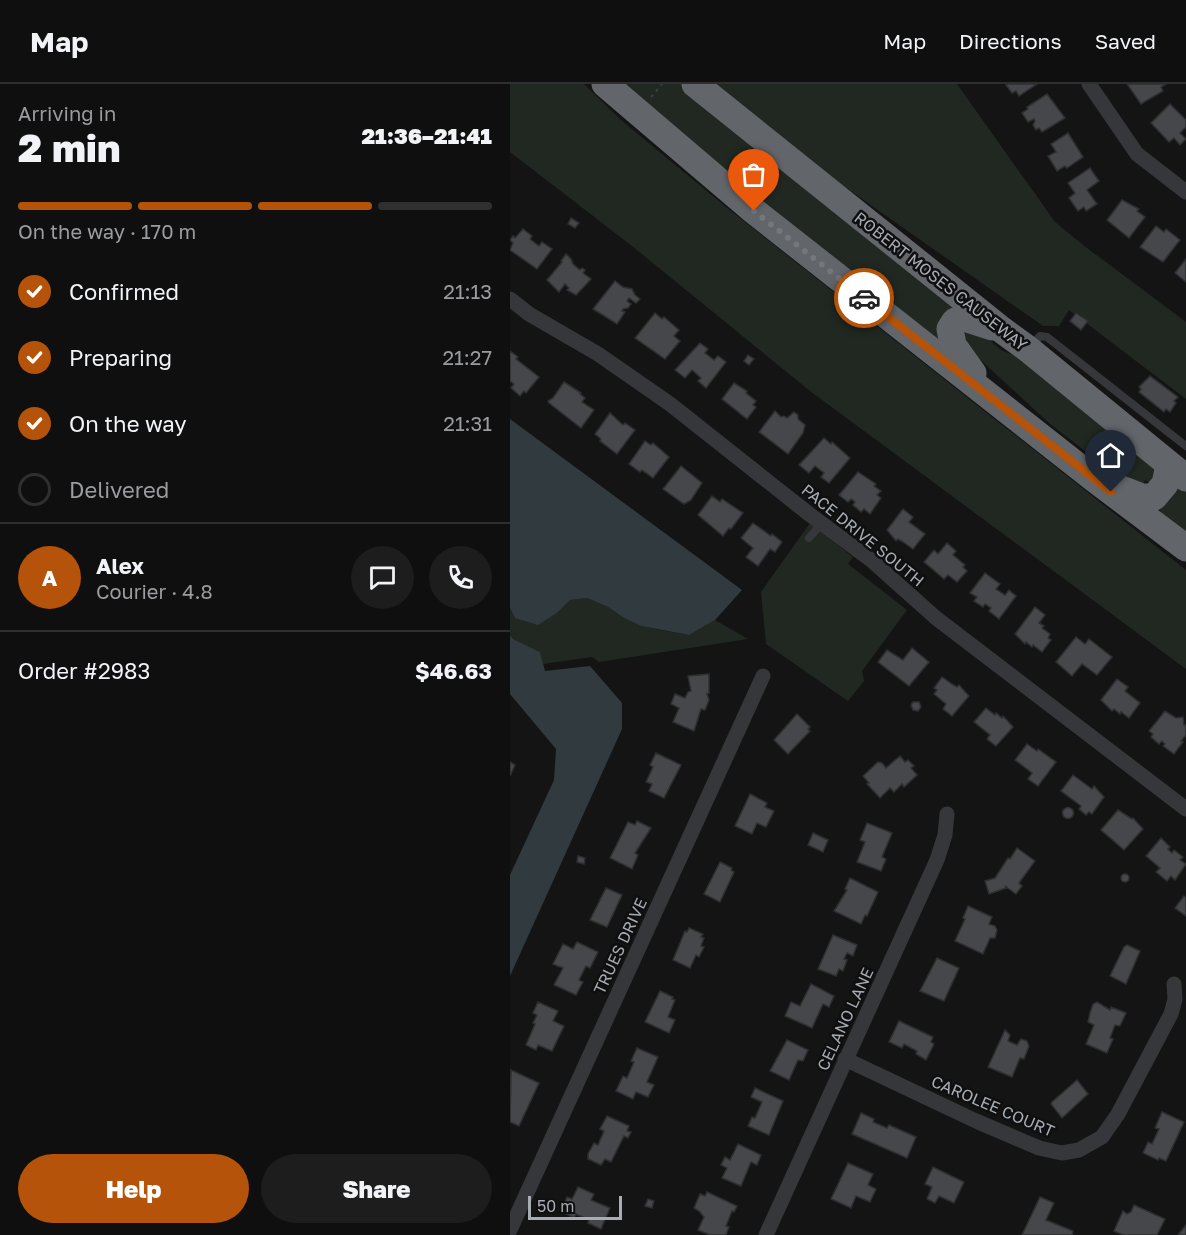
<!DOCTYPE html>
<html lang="en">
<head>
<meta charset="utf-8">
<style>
  :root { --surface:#0f0f10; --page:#1d1d1e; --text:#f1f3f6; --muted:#9b9c9f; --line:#2f2f30; --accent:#b45309 }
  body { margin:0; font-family:"Golos Text",sans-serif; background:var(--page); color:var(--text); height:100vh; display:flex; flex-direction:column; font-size:22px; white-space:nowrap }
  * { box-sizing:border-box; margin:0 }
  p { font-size:20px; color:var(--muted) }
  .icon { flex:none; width:33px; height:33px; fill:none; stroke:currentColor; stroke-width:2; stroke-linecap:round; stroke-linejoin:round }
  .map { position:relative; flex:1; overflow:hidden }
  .side { display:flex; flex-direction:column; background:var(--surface); width:510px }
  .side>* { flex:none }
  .scale { position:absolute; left:18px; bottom:15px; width:94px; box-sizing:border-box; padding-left:6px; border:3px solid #a7adb4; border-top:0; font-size:16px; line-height:21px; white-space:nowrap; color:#a7adb4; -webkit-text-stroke:4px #0f0f10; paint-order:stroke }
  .pin { position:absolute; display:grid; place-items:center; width:51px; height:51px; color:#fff; margin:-62px -26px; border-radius:50% 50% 50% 0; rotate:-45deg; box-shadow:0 0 6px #0007 }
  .pin .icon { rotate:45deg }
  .courier { position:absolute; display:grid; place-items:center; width:60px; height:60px; margin:-30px; border:4px solid #b45309; border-radius:50%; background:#fff; color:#222; box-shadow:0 2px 8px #0007 }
  .summary em { font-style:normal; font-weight:800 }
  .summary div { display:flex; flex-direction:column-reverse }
  .summary { display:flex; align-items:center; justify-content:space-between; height:102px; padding:0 18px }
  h1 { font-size:39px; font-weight:800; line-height:45px }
  .bar { display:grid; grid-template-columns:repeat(4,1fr); gap:9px 6px; align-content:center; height:72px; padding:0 18px }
  .bar i { height:8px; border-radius:4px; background:var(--line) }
  .bar .current { background:var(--accent) }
  .bar p { grid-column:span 4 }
  .line { display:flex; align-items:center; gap:15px; padding:0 18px; border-top:2px solid var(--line) }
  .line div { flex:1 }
  .round { display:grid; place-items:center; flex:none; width:63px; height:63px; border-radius:32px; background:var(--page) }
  ol { padding:0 18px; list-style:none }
  li { display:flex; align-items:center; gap:18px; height:66px }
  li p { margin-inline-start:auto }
  li .icon { padding:6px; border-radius:50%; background:var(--accent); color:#fff; stroke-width:4 }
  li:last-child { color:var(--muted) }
  li i { width:33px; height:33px; border:3px solid var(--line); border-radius:50% }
  .primary-button { display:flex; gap:12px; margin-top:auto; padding:12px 18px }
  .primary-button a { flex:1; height:69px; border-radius:36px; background:var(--accent); color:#fff; font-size:24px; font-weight:800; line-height:69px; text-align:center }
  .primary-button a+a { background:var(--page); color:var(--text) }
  header { display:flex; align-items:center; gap:36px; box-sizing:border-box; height:84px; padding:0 30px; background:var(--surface); border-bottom:2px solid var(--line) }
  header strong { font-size:28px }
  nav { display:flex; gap:33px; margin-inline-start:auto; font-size:21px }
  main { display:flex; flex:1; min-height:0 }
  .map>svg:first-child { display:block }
</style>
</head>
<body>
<header>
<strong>Map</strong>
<nav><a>Map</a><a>Directions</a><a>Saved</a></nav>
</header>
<main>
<section class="side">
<div class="summary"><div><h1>2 min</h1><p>Arriving in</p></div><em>21:36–21:41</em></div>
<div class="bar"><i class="current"></i><i class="current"></i><i class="current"></i><i></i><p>On the way · 170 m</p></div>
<ol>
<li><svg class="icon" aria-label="check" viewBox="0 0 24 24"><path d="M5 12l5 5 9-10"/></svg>Confirmed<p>21:13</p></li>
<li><svg class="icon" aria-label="check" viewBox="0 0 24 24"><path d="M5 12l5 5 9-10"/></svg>Preparing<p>21:27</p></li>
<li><svg class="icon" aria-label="check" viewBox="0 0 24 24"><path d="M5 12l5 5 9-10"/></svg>On the way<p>21:31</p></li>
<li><i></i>Delivered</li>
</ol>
<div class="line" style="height:108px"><b class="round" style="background:var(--accent);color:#fff">A</b><div><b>Alex</b><p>Courier · 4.8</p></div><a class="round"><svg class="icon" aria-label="chat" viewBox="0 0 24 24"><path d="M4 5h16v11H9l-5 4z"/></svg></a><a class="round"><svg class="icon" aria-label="phone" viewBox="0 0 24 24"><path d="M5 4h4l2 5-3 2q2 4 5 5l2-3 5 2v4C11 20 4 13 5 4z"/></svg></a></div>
<div class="line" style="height:78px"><div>Order #2983</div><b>$46.63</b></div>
<div class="primary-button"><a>Help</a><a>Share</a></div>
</section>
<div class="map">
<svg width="676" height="1151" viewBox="0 0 676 1151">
  <rect width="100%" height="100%" fill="#141415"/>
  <g fill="#212821">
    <polygon points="0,0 74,0 111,36 221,127 676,486 676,585 300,307 122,162 0,68"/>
    <polygon points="109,0 176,0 449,220 429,259"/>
    <polygon points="199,0 447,0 545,138 573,161 676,238 676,315 559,226 549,242 533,242 308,84"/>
    <polygon points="460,239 491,266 516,276 647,383 641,400 635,396 631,407 627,407 540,340 449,256"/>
    <polygon points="661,403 676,405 676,451 653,432 648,423"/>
    <polygon points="300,439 343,473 338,480 397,526 352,587 354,597 338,617 256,560 251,508"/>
    <polygon points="77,514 98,523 114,534 131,542 150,546 179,551 205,536 238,555 89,578 82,573 33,580 30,568 3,555 0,551 0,524 5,534 48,528 60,516"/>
  </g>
  <g fill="#313a3e">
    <polygon points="0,335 232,506 205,536 179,551 131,542 114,534 98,523 77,514 60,516 48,528 28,541 5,534 0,524"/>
    <polygon points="0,551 3,555 30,568 35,587 80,582 112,619 112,645 0,892 0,791 44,696 46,665 0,610"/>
  </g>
  <g fill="#46474a" stroke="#2e2f31" stroke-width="1.5">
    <polygon points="498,0 527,0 509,12 506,7 502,9 496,1"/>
    <polygon points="617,0 656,0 651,3 653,7 631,20"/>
    <polygon points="537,10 555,34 532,48 529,44 526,46 523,41 525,37 524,35 518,38 512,29 518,25 517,23"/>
    <polygon points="660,20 676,36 676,43 670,49 676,55 670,61 664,54 659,58 641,39"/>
    <polygon points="558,49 573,73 557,84 555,82 547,87 538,72 546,68 541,60"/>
    <polygon points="580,84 589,97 577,106 587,120 576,127 574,123 568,127 559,114 565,109 558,99"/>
    <polygon points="612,116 629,125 627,127 635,133 619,154 597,136"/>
    <polygon points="61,134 69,139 65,144 58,140"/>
    <polygon points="646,142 654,148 656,145 670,156 653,178 630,163"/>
    <polygon points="13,145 22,152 20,155 29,162 32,158 42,165 27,185 0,166 3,159 0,156 3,152 5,154"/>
    <polygon points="56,170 61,175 63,180 70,186 72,184 75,186 73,189 81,195 66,211 57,206 59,204 55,200 49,208 37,196 52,178 51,177"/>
    <polygon points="676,175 676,198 665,189"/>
    <polygon points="105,197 113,203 122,205 125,211 130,215 126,219 119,214 117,217 121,220 118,224 113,225 112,227 115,228 107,240 83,225"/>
    <polygon points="145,229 152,235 154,233 169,246 164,252 170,257 155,275 125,254"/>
    <polygon points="566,229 578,237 571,246 560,237"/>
    <polygon points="190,259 198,265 195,269 204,276 208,272 216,278 196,304 188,297 191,294 182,286 175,294 165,286"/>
    <polygon points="0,267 8,273 6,275 29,293 16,309 14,307 10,312 1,304 4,300 0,297"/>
    <polygon points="238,271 244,275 239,281 234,277"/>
    <polygon points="640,292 668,313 664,317 666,319 660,328 656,325 654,328 629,308 631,305 629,303"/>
    <polygon points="54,298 71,309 70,310 75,314 72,318 84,326 71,344 39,319 38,317 43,314"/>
    <polygon points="224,299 237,307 236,309 246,317 243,321 246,323 237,335 212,315"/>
    <polygon points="265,327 271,333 274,332 277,334 284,328 288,331 288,335 295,341 293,349 278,370 249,348"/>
    <polygon points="100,329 113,341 115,339 125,346 107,370 90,357 91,355 85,350"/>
    <polygon points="314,354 321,360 322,358 340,374 319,399 311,393 314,389 305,382 299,389 289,381"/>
    <polygon points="135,357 141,361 143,359 159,373 143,394 132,386 130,388 119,380"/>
    <polygon points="171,382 192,399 181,416 174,420 153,405"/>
    <polygon points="348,388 366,400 364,402 371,407 367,411 371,414 360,430 354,425 351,428 343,421 345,418 341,415 338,418 329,411"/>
    <polygon points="202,412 210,418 212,415 233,429 221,445 219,444 213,452 188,431"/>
    <polygon points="393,425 403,433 399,438 415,450 403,465 393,458 388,455 386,457 377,446"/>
    <polygon points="243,439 261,452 262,450 272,458 265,468 260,465 248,482 236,473 243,464 231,454"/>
    <polygon points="437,459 446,467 443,471 455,481 453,483 457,487 447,498 438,491 434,495 414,478 424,466 428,470"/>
    <polygon points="475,489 490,500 486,505 495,511 499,506 506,512 489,535 479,527 481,524 475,520 473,523 464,517 467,513 460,509"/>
    <polygon points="525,523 535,531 529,539 534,542 532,544 540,550 538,554 541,556 532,568 523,561 522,563 516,558 515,560 505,550"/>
    <polygon points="566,553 575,560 579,555 602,573 587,591 572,580 562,592 546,578"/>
    <polygon points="402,564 419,578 399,602 368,578 377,566 393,576"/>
    <polygon points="199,590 199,609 197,610 199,616 195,626 191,625 184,647 163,638 169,624 161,620 165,610 175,614 178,608 181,607 178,592"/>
    <polygon points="432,593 442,600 447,603 449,601 459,612 442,632 433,625 436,620 424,610 427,606 424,604"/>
    <polygon points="607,595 618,603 615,607 630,619 619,634 611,628 610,630 604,625 602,627 591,616"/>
    <polygon points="403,618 409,618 411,623 408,627 403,626 401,621"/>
    <polygon points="476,624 485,631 486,629 492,634 493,632 503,643 486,662 477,655 480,651 464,638"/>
    <polygon points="655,627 666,634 673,633 674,641 676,641 676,651 671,657 673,658 664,670 653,662 655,660 652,657 649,660 641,653 643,650 639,647"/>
    <polygon points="287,630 300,643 298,645 300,647 278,670 264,656"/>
    <polygon points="517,660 527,667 528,665 546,678 528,702 518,695 522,689 505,676"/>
    <polygon points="146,669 171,681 154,714 139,707 142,700 136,698 143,683 140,681"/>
    <polygon points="390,672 395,678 398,676 404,682 401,684 407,691 394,703 392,700 384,708 380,704 370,714 357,700 359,699 353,692 368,678 372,679 376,684"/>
    <polygon points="0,678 5,681 0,692"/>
    <polygon points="563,691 582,705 584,702 594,713 582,730 579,728 576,731 569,725 571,722 551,707"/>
    <polygon points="240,710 257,719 255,723 264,727 256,743 247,739 242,750 225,742"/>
    <circle cx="558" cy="729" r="5.5"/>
    <polygon points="608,726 622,735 623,734 633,745 614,766 591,746"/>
    <polygon points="127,737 141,744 125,769 128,771 122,785 100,774 118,738 125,741"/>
    <polygon points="357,739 382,749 372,773 376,775 371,787 347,778 355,758 350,756"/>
    <polygon points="303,749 318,756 313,768 298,761"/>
    <polygon points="651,754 660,763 658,765 662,769 664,766 673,773 670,776 676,780 665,796 661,792 657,797 646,788 650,784 636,772"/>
    <polygon points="507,764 525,777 509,799 512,802 506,810 495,802 496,804 479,810 475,797 485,794 498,774 500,775"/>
    <polygon points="68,772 75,774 74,780 67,778"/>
    <polygon points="210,778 222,784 221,786 224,788 210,818 194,810"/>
    <circle cx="615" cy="794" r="4"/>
    <polygon points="340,794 368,808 357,832 355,831 351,840 324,827 337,806 335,805"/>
    <polygon points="96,804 112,811 97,843 80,836"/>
    <polygon points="674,812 676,814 676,832 665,824"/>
    <polygon points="458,822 482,833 479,840 485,842 487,846 485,854 480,854 473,870 445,857 455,835 453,834"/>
    <polygon points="179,844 193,850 191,853 194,854 191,862 194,863 189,873 186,871 180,884 163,876 175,847 177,848"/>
    <polygon points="323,851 347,861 343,872 337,869 334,875 337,876 333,887 329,885 326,892 308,885"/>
    <polygon points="67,858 88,868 80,884 76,882 69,896 73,898 66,911 44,901 53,884 43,880 53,860 63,865"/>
    <polygon points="617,861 630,867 616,900 600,892 614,863"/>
    <polygon points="427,874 449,884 434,917 410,907"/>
    <polygon points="301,900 324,912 319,923 313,920 302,944 275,932 281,918 290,922"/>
    <polygon points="150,907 163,913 162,915 165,916 158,933 165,936 159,949 135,938"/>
    <polygon points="28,918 48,927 43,937 54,942 42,967 28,961 26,966 16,961 25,940 23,939 27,931 23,929"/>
    <polygon points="587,918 600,926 601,923 616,929 610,942 605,941 600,954 603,955 597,969 576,960 584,941 578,938 580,929 583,920"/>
    <polygon points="389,937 423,953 421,958 424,960 416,976 406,970 407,967 394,960 392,964 379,958"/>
    <polygon points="495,946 500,951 498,957 507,961 511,955 517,957 519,962 514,975 510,974 502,993 478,983"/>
    <polygon points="277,956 298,966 293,977 288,976 279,996 260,987"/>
    <polygon points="127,964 148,973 137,998 144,1001 138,1013 126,1008 123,1015 106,1007 113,992 117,994 124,978 121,977"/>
    <polygon points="1,986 29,999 9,1042 0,1038"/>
    <polygon points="567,996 578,1010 552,1034 541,1020 542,1018"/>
    <polygon points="245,1004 273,1017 259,1051 238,1042 242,1033 245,1034 252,1018 241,1013"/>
    <polygon points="652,1028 674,1038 656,1077 649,1074 648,1076 633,1069 638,1058 642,1060 649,1045 645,1044"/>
    <polygon points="351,1029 364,1035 363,1038 377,1044 379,1041 406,1053 397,1074 342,1050"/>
    <polygon points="97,1032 119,1042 117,1047 121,1048 118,1054 114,1052 101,1078 95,1075 91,1081 78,1075 78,1070 84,1059 88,1061 94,1047 90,1045"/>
    <polygon points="228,1060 251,1071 247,1081 241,1078 231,1102 212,1094 217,1084 211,1081 215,1073 220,1076"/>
    <polygon points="338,1079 363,1090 358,1101 366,1105 360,1118 346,1112 341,1124 321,1115"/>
    <polygon points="423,1083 454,1098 444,1119 429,1112 425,1119 417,1115 422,1103 415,1100"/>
    <polygon points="68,1103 84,1110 81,1116 100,1124 91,1145 78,1139 79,1136 66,1130 64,1134 51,1127 57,1113 62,1115"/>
    <polygon points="197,1108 227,1122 224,1128 222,1127 216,1142 219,1143 216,1151 200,1151 188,1146 194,1133 189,1127 184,1124 190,1110 195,1112"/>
    <polygon points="530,1113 544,1119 536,1136 563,1147 562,1151 512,1151"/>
    <polygon points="138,1115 144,1117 142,1124 135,1122"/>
    <polygon points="624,1121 655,1135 647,1151 613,1151 604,1147 613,1127 617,1130 621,1128"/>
    <polygon points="676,1141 676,1151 668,1151"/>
  </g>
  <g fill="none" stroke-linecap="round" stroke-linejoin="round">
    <polyline stroke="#3c3e41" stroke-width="2" stroke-dasharray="3 4.5" stroke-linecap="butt" points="141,13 152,0"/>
    <g stroke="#35373a" stroke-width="8">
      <polyline points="521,262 530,252 537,253 676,362"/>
      <polyline points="299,454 312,439"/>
    </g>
    <g stroke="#35373a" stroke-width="15">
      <polyline points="579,0 627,70 676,108"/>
      <polyline points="0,215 19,230 88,270 160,320 299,430 361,476 426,534 676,725"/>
      <polyline points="335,975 466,1037 529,1064 552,1069 569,1066 592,1053 608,1030 661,930 665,915 664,900"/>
      <polyline points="0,1146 253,592"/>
      <polyline points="256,1151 427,776 435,751 437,730"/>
    </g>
    <g stroke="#62656a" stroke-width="27">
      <polyline points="95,0 244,127 583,394 676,464"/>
      <polyline points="185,0 492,246 518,265 676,394"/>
      <polyline points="463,289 443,261 440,245 445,237 454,234 482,243"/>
      <polyline points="609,404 632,413 644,413 655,400 659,381"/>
    </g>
  </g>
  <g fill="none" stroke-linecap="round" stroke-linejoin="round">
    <polyline stroke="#74777c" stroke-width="6" stroke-dasharray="0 10.8" points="244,127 354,214"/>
    <polyline stroke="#b45309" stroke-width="8" points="354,214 601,408"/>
  </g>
  <g text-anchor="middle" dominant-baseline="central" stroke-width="5" stroke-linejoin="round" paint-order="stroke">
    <g font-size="16" fill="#a7adb4" stroke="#0f0f10">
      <text transform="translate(431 197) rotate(38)">ROBERT MOSES CAUSEWAY</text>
      <text transform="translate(353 451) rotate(39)">PACE DRIVE SOUTH</text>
      <text transform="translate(110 862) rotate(-65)">TRUES DRIVE</text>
      <text transform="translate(335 935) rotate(-65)">CELANO LANE</text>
      <text transform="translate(483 1022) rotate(23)">CAROLEE COURT</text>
    </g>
  </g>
</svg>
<div class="scale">50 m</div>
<div class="pin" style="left:244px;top:127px;background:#ea580c"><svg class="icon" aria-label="bag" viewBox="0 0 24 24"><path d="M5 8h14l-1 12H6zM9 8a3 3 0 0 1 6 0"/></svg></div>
<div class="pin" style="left:601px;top:408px;background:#1f2937"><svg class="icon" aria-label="home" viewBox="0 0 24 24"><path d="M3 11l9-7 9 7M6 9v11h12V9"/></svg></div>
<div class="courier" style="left:354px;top:214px"><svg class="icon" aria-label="car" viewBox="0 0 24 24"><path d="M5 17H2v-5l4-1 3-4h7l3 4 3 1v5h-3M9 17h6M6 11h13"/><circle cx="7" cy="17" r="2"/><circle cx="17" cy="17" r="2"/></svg></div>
</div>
</main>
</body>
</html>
